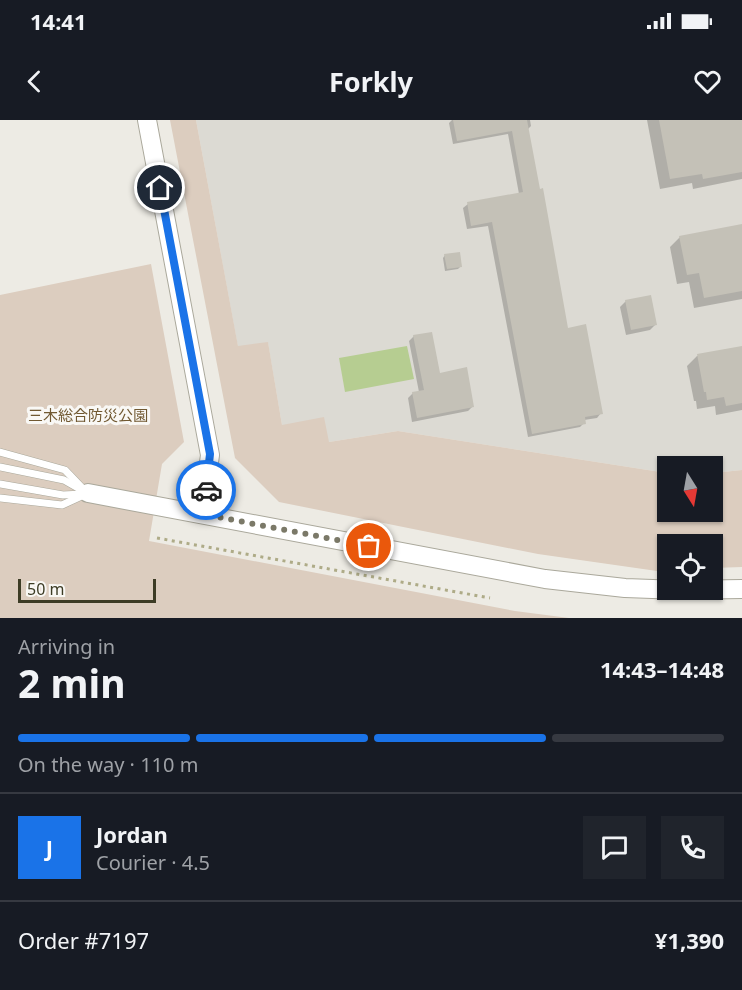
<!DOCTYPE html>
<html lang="en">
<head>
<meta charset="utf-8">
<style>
  :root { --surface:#171b24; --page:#20242c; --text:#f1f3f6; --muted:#9ea1a6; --line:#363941; --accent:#1a73e8 }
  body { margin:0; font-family:"Noto Sans","Noto Sans JP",sans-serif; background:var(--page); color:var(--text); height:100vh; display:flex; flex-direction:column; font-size:22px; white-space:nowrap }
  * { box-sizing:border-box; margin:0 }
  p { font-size:20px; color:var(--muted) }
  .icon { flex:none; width:33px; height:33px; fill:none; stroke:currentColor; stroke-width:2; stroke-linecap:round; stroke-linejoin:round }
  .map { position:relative; height:498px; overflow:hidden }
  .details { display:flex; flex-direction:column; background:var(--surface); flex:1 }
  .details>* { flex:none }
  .needle { width:39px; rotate:169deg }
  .controls { position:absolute; left:657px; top:336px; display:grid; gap:12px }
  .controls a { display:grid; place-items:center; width:66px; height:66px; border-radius:0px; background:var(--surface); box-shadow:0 2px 4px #0004; font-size:30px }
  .scale { position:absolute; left:18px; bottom:15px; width:138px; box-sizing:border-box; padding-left:6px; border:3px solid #3d3c25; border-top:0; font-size:16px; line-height:21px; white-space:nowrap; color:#3d3c25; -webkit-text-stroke:4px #f9f8f5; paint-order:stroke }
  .pin { position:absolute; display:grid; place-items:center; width:51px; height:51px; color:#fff; margin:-26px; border:3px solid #fff; border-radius:50%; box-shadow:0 2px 6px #0007 }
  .courier { position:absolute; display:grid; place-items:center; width:60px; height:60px; margin:-30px; border:4px solid #1a73e8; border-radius:50%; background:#fff; color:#222; box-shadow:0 2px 8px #0007 }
  .headline em { font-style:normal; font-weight:700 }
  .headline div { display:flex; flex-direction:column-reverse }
  .headline { display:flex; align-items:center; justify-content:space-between; height:102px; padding:0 18px }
  h1 { font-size:39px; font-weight:700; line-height:45px }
  .bar { display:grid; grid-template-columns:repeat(4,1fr); gap:9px 6px; align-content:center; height:72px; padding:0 18px }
  .bar i { height:8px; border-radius:4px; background:var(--line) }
  .bar .current { background:var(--accent) }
  .bar p { grid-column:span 4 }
  .line { display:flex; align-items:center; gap:15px; padding:0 18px; border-top:2px solid var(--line) }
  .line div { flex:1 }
  .round { display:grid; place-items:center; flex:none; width:63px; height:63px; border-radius:0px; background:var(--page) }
  .status { display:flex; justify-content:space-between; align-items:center; height:42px; padding:0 30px; background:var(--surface); direction:ltr }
  .status svg { height:16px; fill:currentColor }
  header { display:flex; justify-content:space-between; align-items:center; height:78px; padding:0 18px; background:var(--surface); font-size:27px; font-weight:700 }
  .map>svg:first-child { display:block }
</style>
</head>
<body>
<div class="status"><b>14:41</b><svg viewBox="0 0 49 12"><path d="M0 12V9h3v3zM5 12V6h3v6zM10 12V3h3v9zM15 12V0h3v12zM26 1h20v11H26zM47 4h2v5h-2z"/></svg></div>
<header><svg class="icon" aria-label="back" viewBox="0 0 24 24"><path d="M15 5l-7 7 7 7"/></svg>Forkly<svg class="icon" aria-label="heart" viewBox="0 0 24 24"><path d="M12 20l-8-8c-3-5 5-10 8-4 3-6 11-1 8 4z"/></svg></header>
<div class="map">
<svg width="742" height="498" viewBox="0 0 742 498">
  <rect width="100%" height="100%" fill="#edebe4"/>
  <polygon fill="#dcdad3" points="196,0 742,0 742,350 713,353 712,346 668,346 667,353 398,311 329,322 282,305 268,223 238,227"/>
  <g fill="#dccdbf">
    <polygon points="170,0 196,0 238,226 268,222 282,305 324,297 329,322 398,311 667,353 668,392 712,392 713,353 742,350 742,447 713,448 712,424 668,424 667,450 657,451 538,434 279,382 235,338"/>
    <polygon points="151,144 184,322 162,344 149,421 515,491 569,498 0,498 0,175"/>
  </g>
  <polygon fill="#b6cd91" points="407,226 414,259 345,272 339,238"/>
  <g fill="#0003">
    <polygon points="452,0 530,0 531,6 527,10 566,209 601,293 597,298 584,300 584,303 580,307 528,317 488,106 467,109 463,88 468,84 519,74 508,14 453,24 449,3"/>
    <polygon points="647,0 742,0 742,59 693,69 692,63 660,69"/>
    <polygon points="742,105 742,179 694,188 689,162 677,164 670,127 680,117"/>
    <polygon points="445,135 461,146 458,149 445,151 443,138"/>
    <polygon points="626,181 655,205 650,210 626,215 620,187"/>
    <polygon points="414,216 438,254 473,286 468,291 412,302 408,278 413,273 419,272 409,221"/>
    <polygon points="742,227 742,290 716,295 715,286 697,289 696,281 694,281 687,246 697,236"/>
  </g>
  <g fill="#c4c1b7">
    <polygon points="453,0 527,0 540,69 543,68 568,208 586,204 603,294 585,297 586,304 532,314 492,102 471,106 467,82 523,72 512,11 457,21"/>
    <polygon points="659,0 742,0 742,52 703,59 702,54 670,59"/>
    <polygon points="742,104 742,171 704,178 699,153 687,155 679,116"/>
    <polygon points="460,132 462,147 447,149 444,134"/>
    <polygon points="651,175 657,205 631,210 625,180"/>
    <polygon points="432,212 440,253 467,247 474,287 417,298 412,272 424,270 413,215"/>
    <polygon points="742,226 742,283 726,286 724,277 707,280 706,272 704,272 697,234"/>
  </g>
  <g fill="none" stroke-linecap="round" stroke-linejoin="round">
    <g stroke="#aaa89b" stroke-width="8">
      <g id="service">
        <polyline points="0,332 65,350 86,372"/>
        <polyline points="0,347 64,360 78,368"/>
        <polyline points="0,364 63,375 83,374"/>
        <polyline points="0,378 62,385 88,373"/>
      </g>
    </g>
    <g stroke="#aaa89b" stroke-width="20">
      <g id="tertiary">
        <polyline points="147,0 210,335 202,394"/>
        <polyline points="88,373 545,459 625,468 680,470 742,469"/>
      </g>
    </g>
    <polyline stroke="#aeab87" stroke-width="3" stroke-dasharray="3 4.5" stroke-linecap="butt" points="157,418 490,478"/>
    <use href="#service" stroke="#fff" stroke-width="7"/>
    <use href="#tertiary" stroke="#fff" stroke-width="18"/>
  </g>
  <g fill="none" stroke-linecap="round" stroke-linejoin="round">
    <polyline stroke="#7b7968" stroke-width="6" stroke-dasharray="0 10.8" points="206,370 202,394 369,426"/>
    <polyline stroke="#1a73e8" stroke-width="8" points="160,68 210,334 206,370"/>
  </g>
  <g text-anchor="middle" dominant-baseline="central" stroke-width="6" stroke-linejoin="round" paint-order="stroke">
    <g font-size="15" fill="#715932" stroke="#f9f8f5">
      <text x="88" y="295">三木総合防災公園</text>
    </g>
  </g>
</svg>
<div class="controls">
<a><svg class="needle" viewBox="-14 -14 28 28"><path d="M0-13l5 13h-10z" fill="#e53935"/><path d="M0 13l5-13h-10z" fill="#9ea1a6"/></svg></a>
<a><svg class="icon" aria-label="locate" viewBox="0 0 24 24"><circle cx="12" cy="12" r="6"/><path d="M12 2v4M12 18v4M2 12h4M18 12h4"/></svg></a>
</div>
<div class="scale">50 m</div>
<div class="pin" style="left:369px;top:426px;background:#ea580c"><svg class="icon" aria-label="bag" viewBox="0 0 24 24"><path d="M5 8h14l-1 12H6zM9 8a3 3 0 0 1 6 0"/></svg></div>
<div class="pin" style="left:160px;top:68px;background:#1f2937"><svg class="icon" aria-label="home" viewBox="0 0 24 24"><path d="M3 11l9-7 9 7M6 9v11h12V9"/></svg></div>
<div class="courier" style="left:206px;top:370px"><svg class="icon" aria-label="car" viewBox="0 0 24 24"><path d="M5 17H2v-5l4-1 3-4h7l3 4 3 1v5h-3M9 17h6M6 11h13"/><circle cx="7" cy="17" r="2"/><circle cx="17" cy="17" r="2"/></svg></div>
</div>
<section class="details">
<div class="headline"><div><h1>2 min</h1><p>Arriving in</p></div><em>14:43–14:48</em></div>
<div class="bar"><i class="current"></i><i class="current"></i><i class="current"></i><i></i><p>On the way · 110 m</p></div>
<div class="line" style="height:108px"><b class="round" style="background:var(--accent);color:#fff">J</b><div><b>Jordan</b><p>Courier · 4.5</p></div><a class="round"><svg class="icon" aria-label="chat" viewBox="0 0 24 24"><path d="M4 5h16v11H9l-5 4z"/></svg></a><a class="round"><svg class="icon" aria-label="phone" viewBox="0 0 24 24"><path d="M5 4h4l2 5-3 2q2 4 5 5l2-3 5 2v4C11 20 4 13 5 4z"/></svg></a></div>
<div class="line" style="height:78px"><div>Order #7197</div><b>¥1,390</b></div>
</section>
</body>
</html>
